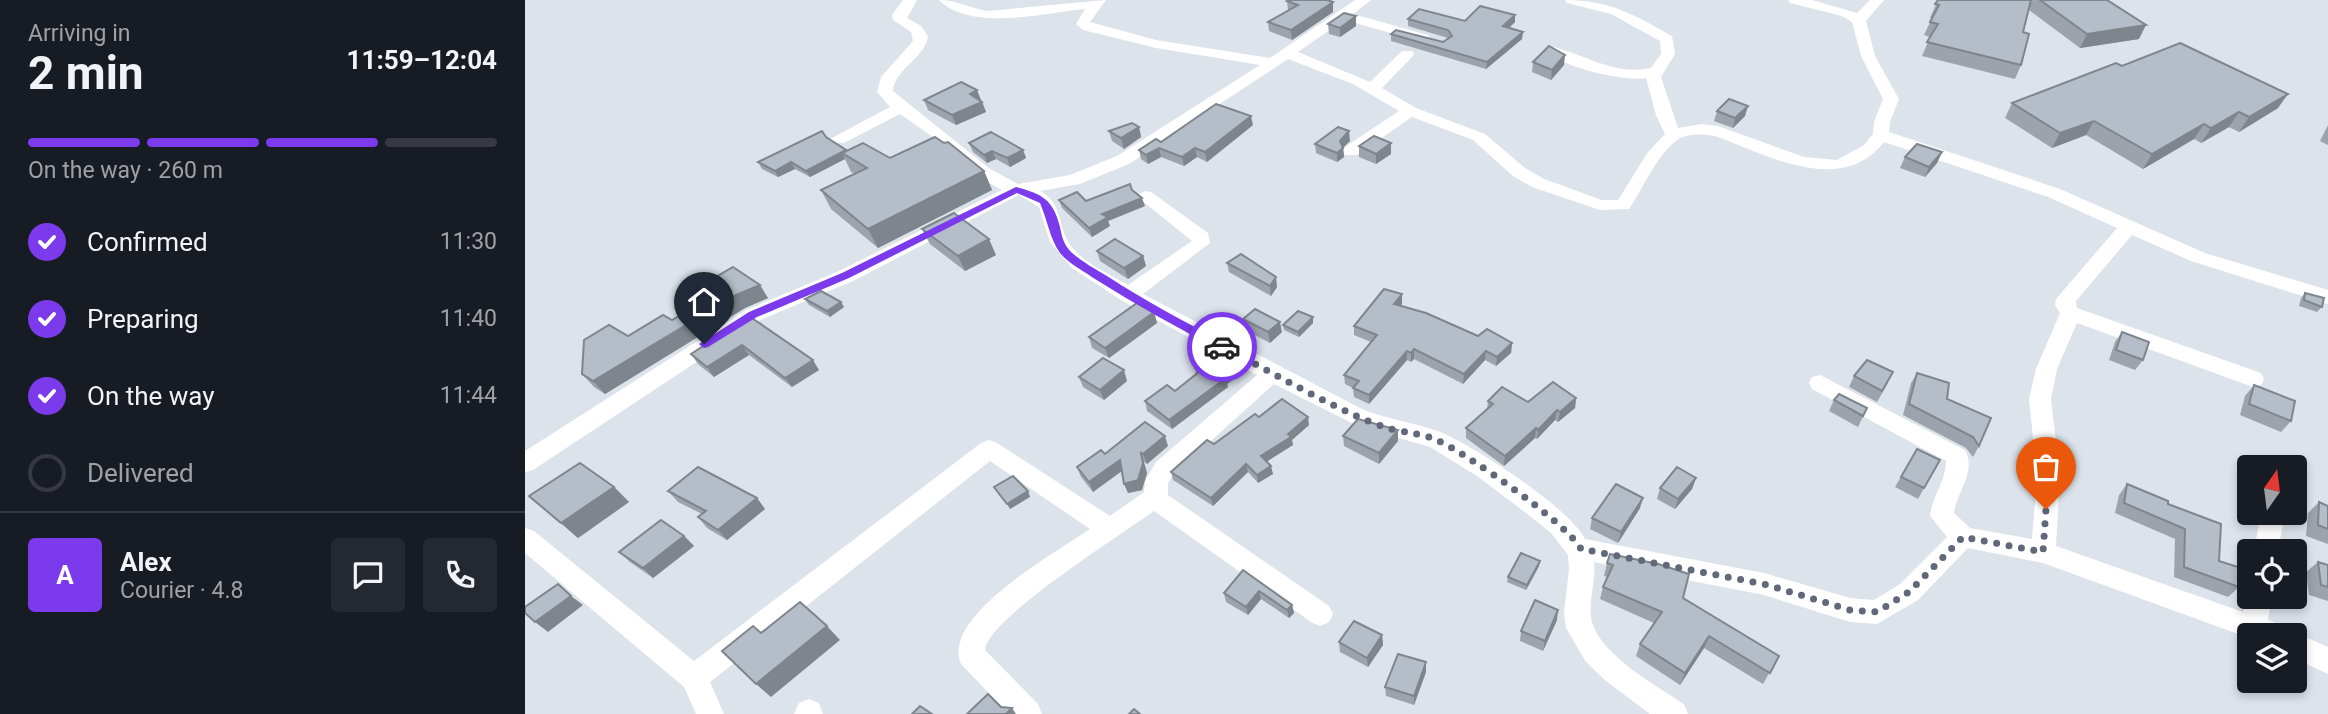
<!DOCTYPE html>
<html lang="en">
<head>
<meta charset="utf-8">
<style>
  :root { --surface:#171b24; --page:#242831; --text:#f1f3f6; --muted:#9ea1a6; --line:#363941; --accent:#7c3aed }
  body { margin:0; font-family:Roboto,sans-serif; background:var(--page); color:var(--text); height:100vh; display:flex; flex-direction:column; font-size:26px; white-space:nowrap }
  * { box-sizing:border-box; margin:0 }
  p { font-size:23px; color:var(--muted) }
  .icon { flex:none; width:38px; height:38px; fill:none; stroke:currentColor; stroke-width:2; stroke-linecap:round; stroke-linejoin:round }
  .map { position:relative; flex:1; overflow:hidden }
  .panel { display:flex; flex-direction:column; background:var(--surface); width:525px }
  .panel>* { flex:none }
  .needle { width:46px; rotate:14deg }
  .controls { position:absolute; left:1712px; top:455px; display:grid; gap:14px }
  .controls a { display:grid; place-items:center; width:70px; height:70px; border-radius:7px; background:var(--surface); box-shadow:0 4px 10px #0003; font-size:35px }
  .pin { position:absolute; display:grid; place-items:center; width:60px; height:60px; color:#fff; margin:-72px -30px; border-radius:50% 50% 50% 0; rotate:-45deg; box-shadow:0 0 7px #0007 }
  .pin .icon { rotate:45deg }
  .courier { position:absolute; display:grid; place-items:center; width:70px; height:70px; margin:-35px; border:5px solid #7c3aed; border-radius:50%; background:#fff; color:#222; box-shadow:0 2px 9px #0007 }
  .overview em { font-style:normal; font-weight:700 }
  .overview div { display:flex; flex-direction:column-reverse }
  .overview { display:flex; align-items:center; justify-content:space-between; height:119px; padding:0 28px }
  h1 { font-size:46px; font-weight:700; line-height:52px }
  .bar { display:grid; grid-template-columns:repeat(4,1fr); gap:10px 7px; align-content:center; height:84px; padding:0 28px }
  .bar i { height:9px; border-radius:5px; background:var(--line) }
  .bar .current { background:var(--accent) }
  .bar p { grid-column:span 4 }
  .line { display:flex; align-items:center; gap:18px; padding:0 28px; border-top:2px solid var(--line) }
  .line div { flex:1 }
  .round { display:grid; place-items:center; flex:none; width:74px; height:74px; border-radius:7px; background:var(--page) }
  ol { padding:0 28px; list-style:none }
  li { display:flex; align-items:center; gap:21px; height:77px }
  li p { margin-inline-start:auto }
  li .icon { padding:7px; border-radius:50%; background:var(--accent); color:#fff; stroke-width:4 }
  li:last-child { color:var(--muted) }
  li i { width:38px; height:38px; border:4px solid var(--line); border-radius:50% }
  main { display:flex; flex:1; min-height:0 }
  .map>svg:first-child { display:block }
</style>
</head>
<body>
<main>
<section class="panel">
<div class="overview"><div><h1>2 min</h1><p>Arriving in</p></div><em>11:59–12:04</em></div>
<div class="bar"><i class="current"></i><i class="current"></i><i class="current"></i><i></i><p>On the way · 260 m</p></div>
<ol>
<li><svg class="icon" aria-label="check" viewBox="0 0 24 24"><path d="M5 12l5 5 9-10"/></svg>Confirmed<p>11:30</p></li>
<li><svg class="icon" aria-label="check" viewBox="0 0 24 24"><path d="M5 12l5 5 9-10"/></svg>Preparing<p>11:40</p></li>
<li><svg class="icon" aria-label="check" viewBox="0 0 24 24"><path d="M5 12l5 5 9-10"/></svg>On the way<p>11:44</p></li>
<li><i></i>Delivered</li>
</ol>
<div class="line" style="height:126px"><b class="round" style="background:var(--accent);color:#fff">A</b><div><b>Alex</b><p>Courier · 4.8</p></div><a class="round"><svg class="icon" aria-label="chat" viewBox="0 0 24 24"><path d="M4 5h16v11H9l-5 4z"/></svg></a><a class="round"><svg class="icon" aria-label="phone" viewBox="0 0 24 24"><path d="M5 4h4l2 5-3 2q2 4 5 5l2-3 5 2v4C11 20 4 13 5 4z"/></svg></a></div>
</section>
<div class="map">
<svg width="1803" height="714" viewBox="0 0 1803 714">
  <rect width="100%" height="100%" fill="#dce3eb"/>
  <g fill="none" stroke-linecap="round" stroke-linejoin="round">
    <g fill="#fff" fill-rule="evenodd">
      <path d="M378,0H392L382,18L396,26L403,36C400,59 370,68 368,91L465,169L493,184L545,175L592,156L735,65L631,48L558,30L551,24L560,9C519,13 446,32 414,0C432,0 445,8 462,11L581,0L565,22L631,40L745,58L830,0H846L828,14L903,35L905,38L898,42L819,20L773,52L845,82L877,51H887L889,54L887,57L857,88L891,108L960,134L1000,168L1019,179L1077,200H1093L1123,152L1140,134L1131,115L1121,78C1098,82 1037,67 1021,51L1028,47C1062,55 1089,76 1126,68L1136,54L1135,41L1086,14L1042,3L1040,0C1084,0 1110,15 1147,36L1150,54L1136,77L1153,128L1176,124L1193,126L1279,157L1312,160L1339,145L1348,134L1349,122L1358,99L1336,56L1327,22L1317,16L1265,3L1263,0H1287L1332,13L1345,0H1359L1341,21L1350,56L1374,99L1365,122L1364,132L1535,189L1680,253L1803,290V304L1666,261L1607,235L1551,301L1552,308L1736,373L1739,379L1736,385L1728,387L1552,323L1532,369L1526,399L1535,476L1531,546L1718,612L1724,591V597H1747L1743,620L1759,626L1763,634L1769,632L1803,647V674L1769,658V635H1724V638L1518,563L1443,548L1393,600L1352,624L1325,622L1239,595L1069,562C1071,580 1064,598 1066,617C1071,653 1131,685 1159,704L1163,714H1125L1081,681L1061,662L1041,628L1039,613L1044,569L1043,555L1026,533L997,510L952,476L905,447L835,427L749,384L647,476L643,484V495L804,606L808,614L804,622L795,626L786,622L629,511C599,533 462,619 460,650L513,704L517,714H484L436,664C415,616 532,552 565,529L465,461L185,682L199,714H171L159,687L0,553V528L9,531L169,661L456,443L464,440L472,443L585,516L619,492L620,481L631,462L732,375L596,300L547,268L525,242L514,207L494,195L328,281L235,320L8,470L0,472V451L221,310L314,271L477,190L453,177L408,137L375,114L319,143H307L305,139L365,107L352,92L356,77L388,41L386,32L368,20L367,15ZM763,59L828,84L874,111L820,147L818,151L820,155H832L887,117L948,140L988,176L1007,187L1075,210L1104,209C1119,187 1131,156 1152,140C1161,133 1179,134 1190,136C1242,155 1316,197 1359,142L1523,197L1592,228L1531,299L1530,305L1535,313L1511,369L1504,399L1512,476L1507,539L1445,528L1429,513C1432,491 1452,472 1440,450L1295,375L1287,377L1284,383L1287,389L1421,461C1421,481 1407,496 1405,516L1422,537L1375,584L1349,600L1325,598L1239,573L1060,539C1045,508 946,444 913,431C887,422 860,419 835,408L618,294L685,243L683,233L626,192L620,191L611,196L667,241L603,285C584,274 556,262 544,243C532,224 538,203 515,191L555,184L604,164Z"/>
      <polygon points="1736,513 1760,513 1753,551 1729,551"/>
      <polygon points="284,699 294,703 298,714 269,714 274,703"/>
    </g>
  </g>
  <g fill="#9ca3ac">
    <polygon points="1413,0 1582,0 1614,39 1555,48 1504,10 1498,32 1496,65 1490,79 1397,56 1405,37 1399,35 1407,18 1405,18"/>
    <polygon points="762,1 808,12 767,40 744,31 743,22 763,10"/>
    <polygon points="990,15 990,22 984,28 997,39 961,69 866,41 866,34 918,42 923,38 883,26 883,19 940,21"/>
    <polygon points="831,16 831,26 815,37 804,34 803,24"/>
    <polygon points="1008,62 1039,65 1026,80 1007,72"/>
    <polygon points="1597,66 1753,108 1714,132 1704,127 1676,143 1669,139 1618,169 1561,135 1527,148 1480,118 1487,103"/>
    <polygon points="452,90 455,100 457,102 461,112 431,125 403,110 399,100"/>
    <polygon points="1192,111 1220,116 1208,128 1189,121"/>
    <polygon points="728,125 682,162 672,157 659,166 636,157 623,164 616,159 614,150 636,142"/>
    <polygon points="1803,125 1803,145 1795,141"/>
    <polygon points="614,127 616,137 599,149 587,141 584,131"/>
    <polygon points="301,137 321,151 459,171 467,190 353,248 306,209 296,190 330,174 326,172 320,159 285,177 270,169 253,177 237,169 233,162"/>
    <polygon points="825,141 818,147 819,157 812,162 791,153 790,144"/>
    <polygon points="444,143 498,150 501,158 485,167 471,159 462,163 448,152"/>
    <polygon points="834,146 866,154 851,164 834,157"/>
    <polygon points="1417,152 1412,163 1400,177 1375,168 1380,157"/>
    <polygon points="534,200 561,201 620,206 583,221 585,226 567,237 537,208"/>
    <polygon points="397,229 471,255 440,271 405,244"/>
    <polygon points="572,251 618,256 621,266 603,279 575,261"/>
    <polygon points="702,263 752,287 746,296 704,272"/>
    <polygon points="184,281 243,298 220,308 80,394 69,387 57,374 103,336 147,320 192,293"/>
    <polygon points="1780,293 1797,307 1792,312 1774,306 1776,298"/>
    <polygon points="280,299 319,307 305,317 284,305"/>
    <polygon points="877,304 875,306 953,336 987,343 986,353 971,366 960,360 938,384 889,359 886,362 882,360 844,404 829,397 828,388 820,384 819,375 846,342 829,335 829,326"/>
    <polygon points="629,312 632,323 584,358 567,348 564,337"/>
    <polygon points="224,316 294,370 267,387 224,355 189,377 173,364 166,354"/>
    <polygon points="718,319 757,332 745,343 720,330"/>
    <polygon points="788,323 774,337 759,330 758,325"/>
    <polygon points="1597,332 1618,360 1610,370 1584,360 1590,342"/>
    <polygon points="670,368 718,372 702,384 703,387 647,429 622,411 620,401 650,391 671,374"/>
    <polygon points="1392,373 1422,399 1454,446 1448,457 1441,448 1378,415 1386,383"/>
    <polygon points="1329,376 1363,383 1352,402 1324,387"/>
    <polygon points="554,377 602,381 579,400 558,387"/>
    <polygon points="1729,385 1766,421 1756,432 1715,415 1720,396"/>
    <polygon points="1051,398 1050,408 1033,422 1030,420 1012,439 1010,438 979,466 941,438 941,428 962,409 963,401 1003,402"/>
    <polygon points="1309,400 1342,408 1333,427 1304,411"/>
    <polygon points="734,417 784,425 767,440 768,445 742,461 748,474 733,483 723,472 688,506 648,480 646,472"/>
    <polygon points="873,430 873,441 854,464 819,446 818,436"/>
    <polygon points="643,446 622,464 619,462 622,473 617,490 603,493 597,471 568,492 556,477 552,467 580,454"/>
    <polygon points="1392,449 1415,460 1393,499 1370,487"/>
    <polygon points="1171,478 1167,489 1150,509 1132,499 1135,488"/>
    <polygon points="1602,484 1643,504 1694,561 1714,587 1703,597 1649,577 1650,539 1590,513 1594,495"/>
    <polygon points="89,487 104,502 53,538 4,496"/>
    <polygon points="143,491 232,498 240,509 202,540 182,528 173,517 177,514 153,502"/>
    <polygon points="1794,502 1803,506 1803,544 1781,536 1783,513"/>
    <polygon points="1115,508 1093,543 1065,529 1067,518"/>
    <polygon points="159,536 169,546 128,578 105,562 94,552"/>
    <polygon points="1793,562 1803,565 1803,601 1784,595 1781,572"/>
    <polygon points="1082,563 1158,598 1254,656 1238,684 1179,648 1155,685 1111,656 1115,644 1129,623 1075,599 1078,587 1082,577 1079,576"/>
    <polygon points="1014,566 1001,590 982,582 983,577"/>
    <polygon points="718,570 767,605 769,613 764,618 736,599 723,615 701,602 699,593"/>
    <polygon points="1032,620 1018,651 995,641 996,631"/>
    <polygon points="857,635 858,645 843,667 815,652 814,642"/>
    <polygon points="901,672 889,705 861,696 860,687"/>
  </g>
  <g fill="#7f858c">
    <polygon points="808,2 808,12 767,40 766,30"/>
    <polygon points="990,15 990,22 978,33 978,26"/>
    <polygon points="831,16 831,26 815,37 815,28"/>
    <polygon points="1621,25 1614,39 1555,48 1562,34"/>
    <polygon points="998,32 997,39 961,69 962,62"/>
    <polygon points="1040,55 1039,65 1026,80 1027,70"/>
    <polygon points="452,90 456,100 449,104 445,94"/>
    <polygon points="1763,94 1753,108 1714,132 1724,117"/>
    <polygon points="457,102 461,112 431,125 427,115"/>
    <polygon points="1223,106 1220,116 1208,128 1210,118"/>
    <polygon points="1714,112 1704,127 1676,143 1686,128"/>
    <polygon points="726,116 728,125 682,162 680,152"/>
    <polygon points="1569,121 1561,135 1527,148 1535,133"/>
    <polygon points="1679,124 1669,139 1618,169 1627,154"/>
    <polygon points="614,127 616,137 599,149 596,138"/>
    <polygon points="824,131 825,141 816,150 815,141"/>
    <polygon points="866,143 866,154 851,164 851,154"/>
    <polygon points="634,148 636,157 623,164 621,155"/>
    <polygon points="670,148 672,157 659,166 657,157"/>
    <polygon points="818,148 819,157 812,162 812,153"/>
    <polygon points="321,150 324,157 317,153 320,159 285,177 281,171"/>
    <polygon points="498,150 501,158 485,167 482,158"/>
    <polygon points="467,151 471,159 462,163 459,155"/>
    <polygon points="1417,152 1412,163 1400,177 1404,167"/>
    <polygon points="266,162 270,169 253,177 250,171"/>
    <polygon points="459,171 467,190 353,248 343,229"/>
    <polygon points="617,198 620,206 583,221 585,226 567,237 564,228 577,214"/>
    <polygon points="464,239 471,255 440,271 433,256"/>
    <polygon points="618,256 621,266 603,279 599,268"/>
    <polygon points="751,277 752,287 746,296 745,286"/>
    <polygon points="235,285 243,298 220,308 80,394 68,381 211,295"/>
    <polygon points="877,294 877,304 870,313 869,304"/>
    <polygon points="316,302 319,307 305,317 302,311"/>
    <polygon points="629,312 632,323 584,358 580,348"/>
    <polygon points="788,317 788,323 774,337 773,332"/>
    <polygon points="755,322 757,332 745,343 743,332"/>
    <polygon points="987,343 986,353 971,366 972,357"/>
    <polygon points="217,345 224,355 189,377 182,367"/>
    <polygon points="889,349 889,359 886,362 886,353"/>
    <polygon points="882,351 882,360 844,404 844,395"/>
    <polygon points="961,351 960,360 938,384 939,374"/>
    <polygon points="288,360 294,370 267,387 260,378"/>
    <polygon points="716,363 718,372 702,384 703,387 647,429 644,420"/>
    <polygon points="599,370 602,381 579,400 575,390"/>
    <polygon points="1051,398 1050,408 1033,422 1035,412"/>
    <polygon points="1032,410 1030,420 1012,439 1013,430"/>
    <polygon points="783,417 784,425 767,440 768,445 738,464 736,456"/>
    <polygon points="1011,428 1010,438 979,466 980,456"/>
    <polygon points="873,430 873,441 854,464 854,453"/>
    <polygon points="640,436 643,446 622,464 618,454"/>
    <polygon points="616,453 622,473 617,490 603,493 599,484"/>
    <polygon points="595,460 598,470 568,492 564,482"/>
    <polygon points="721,464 723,472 688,506 686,498"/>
    <polygon points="746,466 748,474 733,483 732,475"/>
    <polygon points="1171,478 1167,489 1150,509 1153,499"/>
    <polygon points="89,487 104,502 53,538 36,523"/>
    <polygon points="503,491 505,497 485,509 482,504"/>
    <polygon points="232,498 240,509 202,540 193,530"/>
    <polygon points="1118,498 1115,508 1093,543 1096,532"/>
    <polygon points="159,536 169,546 128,578 118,568"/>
    <polygon points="1015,561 1014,566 1001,590 1002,585"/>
    <polygon points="734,591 736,599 723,615 721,607"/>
    <polygon points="46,596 58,605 23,632 10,622"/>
    <polygon points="767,605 769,613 764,618 762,610"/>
    <polygon points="1033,610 1032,620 1018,651 1020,641"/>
    <polygon points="302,626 315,640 246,697 231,684"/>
    <polygon points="857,635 858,645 843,667 842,658"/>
    <polygon points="1184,636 1179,648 1155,685 1160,673"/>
    <polygon points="901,662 901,672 889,705 889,696"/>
    <polygon points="487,708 491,714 481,714"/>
  </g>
  <g fill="#b5bec8" stroke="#7f858c" stroke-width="2">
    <polygon points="764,0 802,0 808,2 766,30 743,22 773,5 762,1"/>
    <polygon points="1413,0 1506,0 1498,32 1504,34 1496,65 1402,42 1413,24 1405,22 1414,5 1410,4"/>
    <polygon points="1515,0 1582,0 1621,25 1562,34"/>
    <polygon points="955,6 990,15 978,26 998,32 962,62 866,34 871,30 918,42 927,36 923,30 883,19 894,9 940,21"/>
    <polygon points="819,13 831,16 815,28 803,24"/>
    <polygon points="1655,43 1763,94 1724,117 1714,112 1686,128 1679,124 1627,154 1569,121 1535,133 1487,103 1591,63 1597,66"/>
    <polygon points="1024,46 1040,55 1027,70 1008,62"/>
    <polygon points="436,82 452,90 445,94 457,102 427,115 399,100"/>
    <polygon points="1204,99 1223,106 1210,118 1192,111"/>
    <polygon points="691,104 726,116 680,152 670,148 657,157 634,148 621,155 614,150 631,139 636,142"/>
    <polygon points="607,123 614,127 596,138 584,131"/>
    <polygon points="813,127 824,131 815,141 818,148 812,153 790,144"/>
    <polygon points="297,131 301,137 321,150 281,171 266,162 250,171 233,162"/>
    <polygon points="466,132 498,150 482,158 467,151 459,155 444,143"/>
    <polygon points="849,136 866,143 851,154 834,146"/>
    <polygon points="410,137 419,143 423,142 459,171 343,229 296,190 342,168 317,153 338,143 365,158"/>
    <polygon points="1392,144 1417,152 1404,167 1380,157"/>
    <polygon points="605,184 607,190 617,198 577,214 583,217 564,228 534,200 552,192 561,201"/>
    <polygon points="429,213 464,239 433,256 397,229"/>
    <polygon points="590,239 618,256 599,268 572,251"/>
    <polygon points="716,254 751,277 745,286 702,263"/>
    <polygon points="208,267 235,285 211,295 68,381 57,374 59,340 84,325 103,336 138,315 147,320 197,290 184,281"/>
    <polygon points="859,289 877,294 869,304 901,313 953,336 962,329 987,343 972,357 961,351 939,374 889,349 886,353 882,351 844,395 828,388 834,381 819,375 852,335 829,326"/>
    <polygon points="296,291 316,302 302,311 280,299"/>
    <polygon points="1780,293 1799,298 1797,307 1779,300"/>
    <polygon points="612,303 629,312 580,348 564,337"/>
    <polygon points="730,309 755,322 743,332 718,319"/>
    <polygon points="773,311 788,317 773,332 758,325"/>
    <polygon points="224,316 288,360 260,378 217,345 182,367 166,354"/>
    <polygon points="1597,332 1624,342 1618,360 1591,350"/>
    <polygon points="693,348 716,363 698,376 701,378 644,420 620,401 642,385 650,391 675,371 670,368"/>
    <polygon points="578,358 599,370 575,390 554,377"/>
    <polygon points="1342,360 1368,372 1357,391 1329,376"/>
    <polygon points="1392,373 1424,383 1422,399 1466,418 1454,446 1448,437 1384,404"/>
    <polygon points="1028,382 1051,398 1035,412 1032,410 1013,430 1011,428 980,456 941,428 968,404 963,401 977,387 1003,402"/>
    <polygon points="1729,385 1770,401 1766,421 1724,404"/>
    <polygon points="1314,394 1342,408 1338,416 1309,400"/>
    <polygon points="757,399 783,417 763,434 766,437 736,456 746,466 732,475 721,464 686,498 646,472 682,440 689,444 730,414 734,417"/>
    <polygon points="833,419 873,430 854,453 818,436"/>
    <polygon points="620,422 640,436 618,454 616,453 618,463 613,480 599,484 595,460 564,482 552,467 576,450 580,454"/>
    <polygon points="1392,449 1415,460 1399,488 1376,477"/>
    <polygon points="55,463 89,487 36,523 4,496"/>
    <polygon points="173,467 232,498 193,530 173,517 181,511 143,491"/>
    <polygon points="1152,467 1171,478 1153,499 1135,488"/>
    <polygon points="488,476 503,491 482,504 469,487"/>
    <polygon points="1091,484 1118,498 1096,532 1067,518"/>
    <polygon points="1602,484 1643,501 1643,504 1696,524 1694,561 1713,567 1714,587 1659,567 1660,529 1599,503"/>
    <polygon points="1794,502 1803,506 1803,529 1793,525"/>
    <polygon points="136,520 159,536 118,568 94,552"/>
    <polygon points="996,553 1015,561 1002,585 983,577"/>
    <polygon points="1085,554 1133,564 1164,574 1158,598 1254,656 1245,673 1184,636 1160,673 1115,644 1137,612 1078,587 1088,565 1082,563"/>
    <polygon points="1793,562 1803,565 1803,587 1796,585"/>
    <polygon points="718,570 767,605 762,610 734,591 721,607 699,593"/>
    <polygon points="33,584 46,596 10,622 0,613 0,607"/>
    <polygon points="1010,600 1033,610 1020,641 996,631"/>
    <polygon points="275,602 302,626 231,684 197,651 228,626 236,633"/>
    <polygon points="829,621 857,635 842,658 814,642"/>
    <polygon points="873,654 901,662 889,696 860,687"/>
    <polygon points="463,694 476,707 487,708 481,714 442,714"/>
    <polygon points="395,706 407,714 387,714"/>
    <polygon points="609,709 615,714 604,714"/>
  </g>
  <path fill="#7c3aed" d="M491,187C517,194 528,199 535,227C537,237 539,245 546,252C556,261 570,269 582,276C620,301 661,322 701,344V349H693C651,327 610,304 570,279C559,271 544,264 535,253C525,239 522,219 515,203L492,193L324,278L232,317L183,347L179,348L174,344L224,312L317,273Z"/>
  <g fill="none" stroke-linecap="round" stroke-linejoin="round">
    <path stroke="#606879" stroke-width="7" stroke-dasharray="0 12.6" d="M697,347C740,368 781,393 825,413C839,420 855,426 870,430C885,433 898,434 912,440C942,454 1042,523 1056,549L1239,584L1325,610L1352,612L1384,592L1438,537L1518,552L1521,509"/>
  </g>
</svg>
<div class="controls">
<a><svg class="needle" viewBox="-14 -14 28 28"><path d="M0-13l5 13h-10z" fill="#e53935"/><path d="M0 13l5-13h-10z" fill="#9ea1a6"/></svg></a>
<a><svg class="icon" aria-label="locate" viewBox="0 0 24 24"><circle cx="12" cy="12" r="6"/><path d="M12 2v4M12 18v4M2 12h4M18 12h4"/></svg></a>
<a><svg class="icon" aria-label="layers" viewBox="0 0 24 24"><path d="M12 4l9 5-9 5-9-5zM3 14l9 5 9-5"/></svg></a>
</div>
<div class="pin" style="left:1521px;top:509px;background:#ea580c"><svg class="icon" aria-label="bag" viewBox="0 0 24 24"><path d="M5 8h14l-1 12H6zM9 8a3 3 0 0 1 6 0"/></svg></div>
<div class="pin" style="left:179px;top:344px;background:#1f2937"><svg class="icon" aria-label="home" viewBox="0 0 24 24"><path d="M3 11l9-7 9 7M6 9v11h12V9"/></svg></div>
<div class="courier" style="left:697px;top:347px"><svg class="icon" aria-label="car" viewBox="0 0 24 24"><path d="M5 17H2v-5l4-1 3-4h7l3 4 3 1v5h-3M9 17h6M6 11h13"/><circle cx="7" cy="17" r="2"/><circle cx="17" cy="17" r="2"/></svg></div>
</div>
</main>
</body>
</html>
